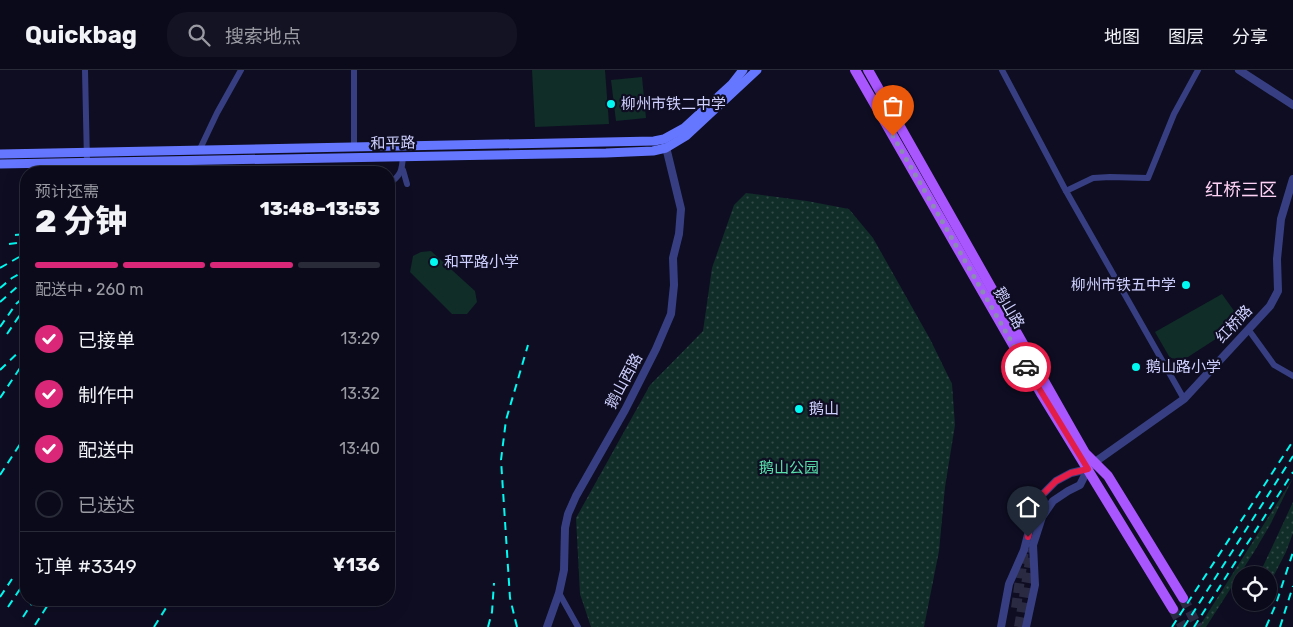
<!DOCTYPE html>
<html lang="zh">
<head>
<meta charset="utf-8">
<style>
  :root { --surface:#0a0a1a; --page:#131323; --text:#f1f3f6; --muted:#999aa2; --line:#2a2b39; --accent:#db2777 }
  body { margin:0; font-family:Rubik,"Noto Sans SC",sans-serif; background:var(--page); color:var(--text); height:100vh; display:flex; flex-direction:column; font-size:19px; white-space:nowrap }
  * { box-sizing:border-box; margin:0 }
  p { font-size:16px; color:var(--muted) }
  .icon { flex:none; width:28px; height:28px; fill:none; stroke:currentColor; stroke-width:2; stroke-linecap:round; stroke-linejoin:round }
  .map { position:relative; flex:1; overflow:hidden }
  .side { position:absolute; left:20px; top:96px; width:375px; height:440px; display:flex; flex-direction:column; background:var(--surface); border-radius:20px; box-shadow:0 5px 20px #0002,0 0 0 1px var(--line) }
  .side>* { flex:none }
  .fabs { position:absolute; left:1232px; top:496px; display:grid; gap:10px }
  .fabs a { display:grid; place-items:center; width:45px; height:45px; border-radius:50%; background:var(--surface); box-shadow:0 5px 20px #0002,0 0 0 1px var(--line); font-size:25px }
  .pin { position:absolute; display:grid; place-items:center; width:42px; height:42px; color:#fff; margin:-51px -21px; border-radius:50% 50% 50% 0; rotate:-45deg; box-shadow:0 0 5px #0007 }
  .pin .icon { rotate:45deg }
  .courier { position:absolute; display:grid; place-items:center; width:50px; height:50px; margin:-25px; border:4px solid #e11d48; border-radius:50%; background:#fff; color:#222; box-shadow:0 1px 6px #0007 }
  .head em { font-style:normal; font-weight:800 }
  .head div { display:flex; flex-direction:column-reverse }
  .head { display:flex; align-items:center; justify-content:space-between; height:85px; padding:0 15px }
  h1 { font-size:32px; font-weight:800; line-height:38px }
  .bar { display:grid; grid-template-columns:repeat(4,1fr); gap:8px 5px; align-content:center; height:60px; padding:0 15px }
  .bar i { height:6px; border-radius:4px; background:var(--line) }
  .bar .selected { background:var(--accent) }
  .bar p { grid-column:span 4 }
  .line { display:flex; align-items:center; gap:12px; padding:0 15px; border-top:1px solid var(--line) }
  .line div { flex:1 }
  ol { padding:0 15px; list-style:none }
  li { display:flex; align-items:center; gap:15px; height:55px }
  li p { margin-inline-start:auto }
  li .icon { padding:5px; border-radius:50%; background:var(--accent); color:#fff; stroke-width:4 }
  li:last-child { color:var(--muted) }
  li i { width:28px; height:28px; border:2px solid var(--line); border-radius:50% }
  header { display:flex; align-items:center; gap:30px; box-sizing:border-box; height:70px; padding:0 25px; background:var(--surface); border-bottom:1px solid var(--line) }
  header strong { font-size:24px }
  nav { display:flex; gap:28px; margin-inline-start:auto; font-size:18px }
  .search { width:350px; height:45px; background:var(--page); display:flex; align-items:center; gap:12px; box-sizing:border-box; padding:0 18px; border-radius:20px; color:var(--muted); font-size:19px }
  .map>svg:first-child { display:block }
</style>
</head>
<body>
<header>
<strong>Quickbag</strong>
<div class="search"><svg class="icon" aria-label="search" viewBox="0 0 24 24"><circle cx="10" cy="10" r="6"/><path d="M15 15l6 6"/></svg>搜索地点</div>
<nav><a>地图</a><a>图层</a><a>分享</a></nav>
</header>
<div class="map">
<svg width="1293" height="557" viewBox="0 0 1293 557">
  <defs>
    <pattern id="green-dots" width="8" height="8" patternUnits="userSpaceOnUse" patternTransform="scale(1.25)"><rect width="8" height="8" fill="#102d28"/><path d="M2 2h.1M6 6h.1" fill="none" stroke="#324a48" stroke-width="1.8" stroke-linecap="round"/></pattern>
  </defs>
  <rect width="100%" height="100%" fill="#0e0d22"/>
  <g fill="url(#green-dots)">
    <polygon points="746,123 807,131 849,139 873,168 930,269 952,314 955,355 945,417 939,481 924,557 591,557 580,524 576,448 650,315 703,261 712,198 734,135"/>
    <polygon points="1293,408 1270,455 1254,482 1206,557 1199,557"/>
    <polygon points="1293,432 1293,463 1286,482 1269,515 1269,505 1259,505"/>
  </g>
  <g fill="#102d28">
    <polygon points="532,0 605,0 609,54 535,57"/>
    <polygon points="642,7 646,48 616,51 611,10"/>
    <polygon points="431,181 475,221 477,232 467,244 452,244 410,202 413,186 421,182"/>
    <polygon points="1222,224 1242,252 1188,287 1179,289 1170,288 1155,262"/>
  </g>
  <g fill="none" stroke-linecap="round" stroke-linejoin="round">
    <g stroke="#2b2a43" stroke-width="10" stroke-dasharray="10 5" stroke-linecap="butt">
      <polyline points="1183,528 1198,557"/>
      <polyline points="1016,538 1024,481"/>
      <polyline points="1173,539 1183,557"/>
      <polyline points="1019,557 1032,479"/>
    </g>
    <g stroke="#373f82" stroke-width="6">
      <polyline points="85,0 87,92"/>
      <polyline points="354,0 354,77"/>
      <polyline points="1002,0 1066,121 1184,329"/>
      <polyline points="199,81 217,43 241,0"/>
      <polyline points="403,100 407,114"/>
      <path d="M389,114C401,105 402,101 403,86"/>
      <polyline points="1066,121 1093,108 1110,107 1148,108 1174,44 1198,0"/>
      <polyline points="1248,259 1274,295 1293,306"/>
      <polyline points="559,523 578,557"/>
    </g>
    <g stroke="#373f82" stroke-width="8">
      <polyline points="1239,0 1293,35"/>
      <polyline points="547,557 559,523 564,500 565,458 568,444 576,426 625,340 656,279 671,244 674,215 673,188 679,164 681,139 665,73"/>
      <polyline points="1001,557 1009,514 1024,480 1031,453 1040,427 1056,411 1071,403 1088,399"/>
      <polyline points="1026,557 1035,515 1033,475 1042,447 1053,431 1068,421 1080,415 1088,399 1095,392 1184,329 1270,236 1278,221 1277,189 1281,149 1293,109"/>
    </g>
    <g stroke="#67f" stroke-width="9">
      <polyline points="0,84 654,71 664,69 684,58 732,14 743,0"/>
      <polyline points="0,94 606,83 653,81 666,78 686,66 757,0"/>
    </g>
    <g stroke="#a956ff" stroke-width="10">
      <polyline points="855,0 1042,325 1173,539"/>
      <polyline points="868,0 1073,362 1085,383 1108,406 1183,528"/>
    </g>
    <g stroke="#00faf1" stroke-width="2" stroke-dasharray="8 6" stroke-linecap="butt">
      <polyline points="370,102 379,100"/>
      <polyline points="23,156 26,155"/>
      <polyline points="15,165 26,164"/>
      <polyline points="9,174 26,172"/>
      <polyline points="0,198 26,183"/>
      <polyline points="0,218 12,208 26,200"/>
      <polyline points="0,232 18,216 26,211"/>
      <polyline points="0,257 16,234 26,225"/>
      <polyline points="7,264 26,236"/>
      <polyline points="0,300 26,275"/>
      <polyline points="0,328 26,289"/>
      <polyline points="0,405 26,365"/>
      <polyline points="0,527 12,509"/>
      <polyline points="8,537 26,510"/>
      <polyline points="23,547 34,530"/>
      <polyline points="35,555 51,530"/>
      <polyline points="154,557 171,530"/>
      <polyline points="488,557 492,542 494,513"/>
      <polyline points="517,557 510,528 501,390 506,350 528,275"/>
      <polyline points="1172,557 1293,371"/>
      <polyline points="1184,557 1293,386"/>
      <polyline points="1194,557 1293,402"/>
      <polyline points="1266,557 1276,534 1293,482"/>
      <polyline points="1280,557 1293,516"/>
    </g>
  </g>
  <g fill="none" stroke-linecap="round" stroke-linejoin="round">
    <polyline stroke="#8b8cb2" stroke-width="5" stroke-dasharray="0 9" points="893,66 1026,297"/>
    <polyline stroke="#e11d48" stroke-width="6" points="1026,297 1088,399 1071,403 1056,411 1040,427 1031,453 1028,467"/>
  </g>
  <g fill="#00faf1" stroke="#0e0d22" stroke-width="2">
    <circle cx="611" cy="34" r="5"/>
    <circle cx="434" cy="192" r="5"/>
    <circle cx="1186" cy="215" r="5"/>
    <circle cx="1136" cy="297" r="5"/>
    <circle cx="799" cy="339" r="5"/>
  </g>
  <g text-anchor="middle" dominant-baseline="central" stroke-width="4.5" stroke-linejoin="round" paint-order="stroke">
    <g font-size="15" fill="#cfd0ff" stroke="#0e0d22" text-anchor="start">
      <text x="621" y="34">柳州市铁二中学</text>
      <text x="444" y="192">和平路小学</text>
      <text x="1176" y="215" text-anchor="end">柳州市铁五中学</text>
      <text x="1146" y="297">鹅山路小学</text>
      <text x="809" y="339">鹅山</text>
    </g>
    <g font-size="15" fill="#cfd0ff" stroke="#0e0d22">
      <text transform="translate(393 73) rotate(-1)">和平路</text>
      <text transform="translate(1009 238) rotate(60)">鹅山路</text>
      <text transform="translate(1234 254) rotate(-47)">红桥路</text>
      <text transform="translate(624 311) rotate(-62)">鹅山西路</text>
    </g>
    <g font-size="15" fill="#59e1ac" stroke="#0e0d22">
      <text x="789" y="398">鹅山公园</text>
    </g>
    <g font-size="18" fill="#ffd1f4" stroke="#0e0d22">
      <text x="1241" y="120">红桥三区</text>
    </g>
  </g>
</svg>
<div class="fabs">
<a><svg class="icon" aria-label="locate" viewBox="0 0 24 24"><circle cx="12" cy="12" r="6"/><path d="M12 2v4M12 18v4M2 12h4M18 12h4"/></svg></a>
</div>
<div class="pin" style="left:893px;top:66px;background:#ea580c"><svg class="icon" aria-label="bag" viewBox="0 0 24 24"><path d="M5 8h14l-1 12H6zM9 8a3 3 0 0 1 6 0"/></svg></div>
<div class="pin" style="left:1028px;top:467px;background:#1f2937"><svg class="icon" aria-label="home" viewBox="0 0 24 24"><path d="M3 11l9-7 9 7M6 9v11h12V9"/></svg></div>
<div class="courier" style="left:1026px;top:297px"><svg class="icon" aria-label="car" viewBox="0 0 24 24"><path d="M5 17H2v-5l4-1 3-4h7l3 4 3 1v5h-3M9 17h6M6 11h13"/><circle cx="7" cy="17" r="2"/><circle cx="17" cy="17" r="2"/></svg></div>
<section class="side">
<div class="head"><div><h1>2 分钟</h1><p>预计还需</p></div><em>13:48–13:53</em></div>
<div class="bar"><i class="selected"></i><i class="selected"></i><i class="selected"></i><i></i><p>配送中 · 260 m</p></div>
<ol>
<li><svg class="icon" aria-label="check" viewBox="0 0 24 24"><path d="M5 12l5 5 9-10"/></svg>已接单<p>13:29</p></li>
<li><svg class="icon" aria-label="check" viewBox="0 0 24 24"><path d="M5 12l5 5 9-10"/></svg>制作中<p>13:32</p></li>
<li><svg class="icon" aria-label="check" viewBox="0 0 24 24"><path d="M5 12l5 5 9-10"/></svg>配送中<p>13:40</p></li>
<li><i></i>已送达</li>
</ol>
<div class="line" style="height:65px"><div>订单 #3349</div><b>¥136</b></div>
</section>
</div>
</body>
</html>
